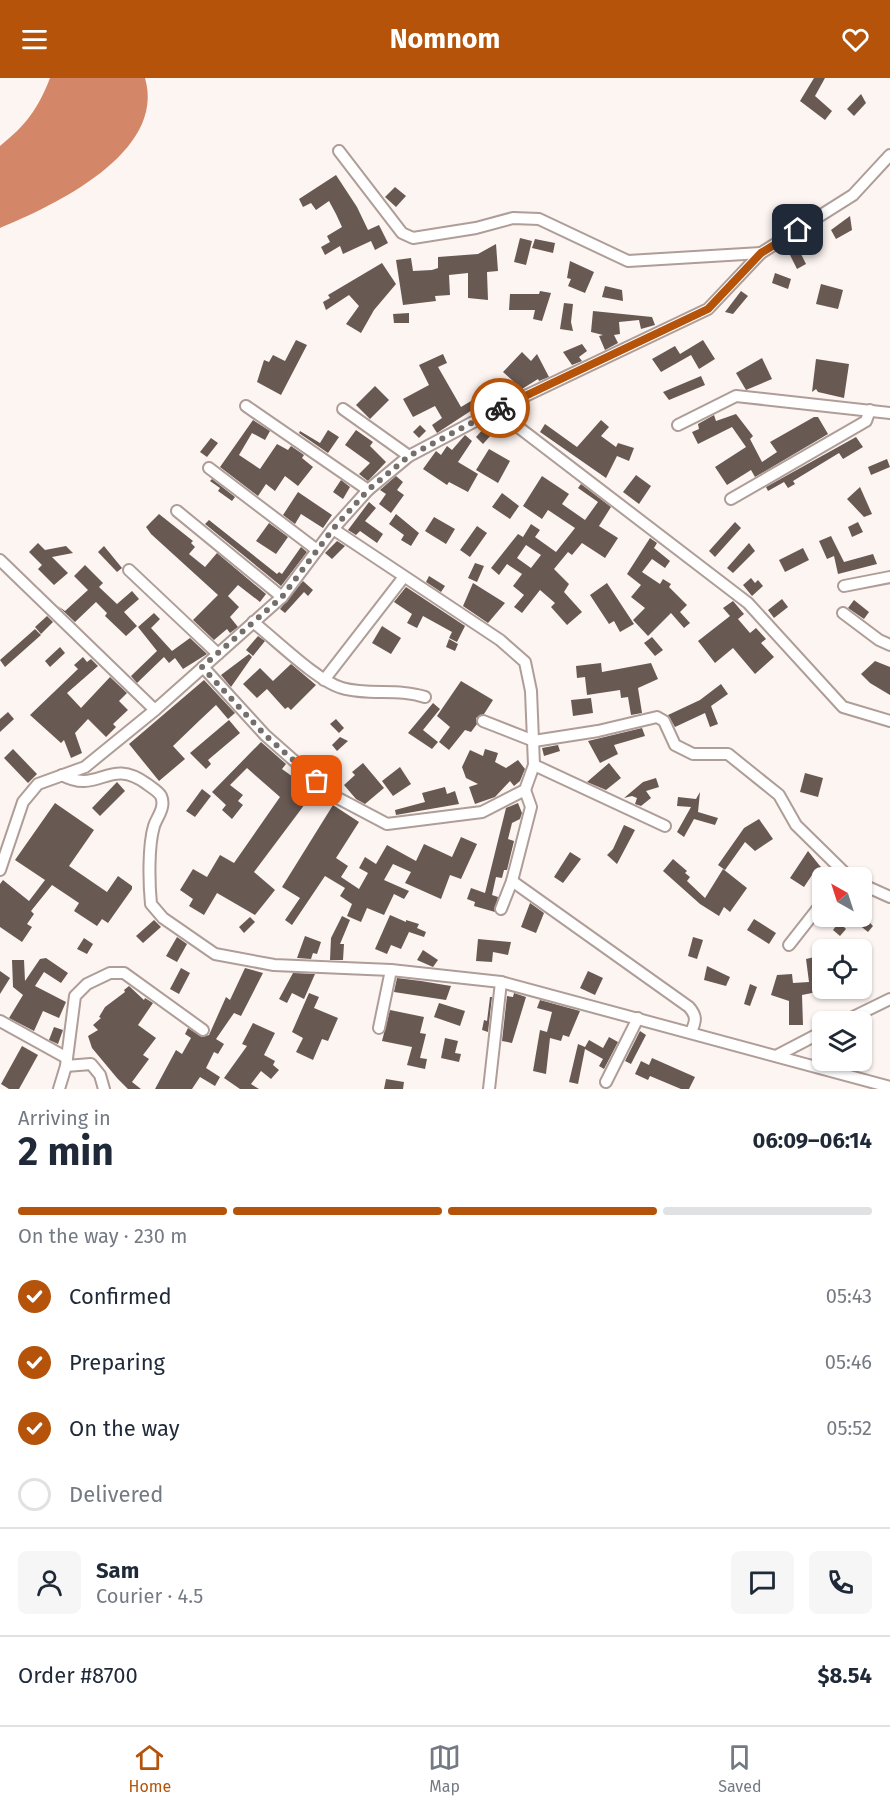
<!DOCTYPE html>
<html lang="en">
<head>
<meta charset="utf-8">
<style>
  :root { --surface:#fff; --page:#f6f6f7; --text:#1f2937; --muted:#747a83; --line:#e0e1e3; --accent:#b45309 }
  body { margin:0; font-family:"Fira Sans",sans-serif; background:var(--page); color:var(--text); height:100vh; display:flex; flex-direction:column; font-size:22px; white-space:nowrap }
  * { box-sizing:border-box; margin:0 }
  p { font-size:20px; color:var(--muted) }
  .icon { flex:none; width:33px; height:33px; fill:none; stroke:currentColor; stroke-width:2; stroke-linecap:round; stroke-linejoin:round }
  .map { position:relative; height:1011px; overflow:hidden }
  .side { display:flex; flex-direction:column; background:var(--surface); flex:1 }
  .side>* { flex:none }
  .needle { width:39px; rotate:321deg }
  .fabs { position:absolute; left:812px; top:789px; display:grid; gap:12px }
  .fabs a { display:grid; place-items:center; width:60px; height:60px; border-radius:9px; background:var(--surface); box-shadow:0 2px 4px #0004; font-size:30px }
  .pin { position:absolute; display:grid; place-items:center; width:51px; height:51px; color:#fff; margin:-26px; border-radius:12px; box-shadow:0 3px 9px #0006 }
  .courier { position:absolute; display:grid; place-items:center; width:60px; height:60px; margin:-30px; border:4px solid #b45309; border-radius:50%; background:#fff; color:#222; box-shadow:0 2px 8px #0007 }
  .summary em { font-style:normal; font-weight:700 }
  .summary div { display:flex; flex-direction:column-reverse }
  .summary { display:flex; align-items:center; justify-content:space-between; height:102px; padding:0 18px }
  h1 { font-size:39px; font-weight:700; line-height:45px }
  .bar { display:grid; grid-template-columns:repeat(4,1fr); gap:9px 6px; align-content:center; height:72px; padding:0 18px }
  .bar i { height:8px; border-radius:4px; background:var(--line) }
  .bar .active { background:var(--accent) }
  .bar p { grid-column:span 4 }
  .line { display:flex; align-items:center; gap:15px; padding:0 18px; border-top:2px solid var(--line) }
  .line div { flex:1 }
  .round { display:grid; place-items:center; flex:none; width:63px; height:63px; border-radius:9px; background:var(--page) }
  ol { padding:0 18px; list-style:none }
  li { display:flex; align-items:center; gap:18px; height:66px }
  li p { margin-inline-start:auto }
  li .icon { padding:6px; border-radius:50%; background:var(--accent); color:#fff; stroke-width:4 }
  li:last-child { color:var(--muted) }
  li i { width:33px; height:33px; border:3px solid var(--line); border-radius:50% }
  header { display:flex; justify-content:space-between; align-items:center; height:78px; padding:0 18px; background:var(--accent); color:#fff; font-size:27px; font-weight:700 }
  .tabs { display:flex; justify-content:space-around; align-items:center; height:84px; border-top:2px solid var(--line); background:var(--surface); font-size:16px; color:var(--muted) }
  .tabs a { display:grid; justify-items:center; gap:3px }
  .tabs .active { color:var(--accent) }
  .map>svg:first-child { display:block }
</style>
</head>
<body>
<header><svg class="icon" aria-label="menu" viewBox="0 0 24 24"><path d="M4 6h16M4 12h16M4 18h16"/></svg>Nomnom<svg class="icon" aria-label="heart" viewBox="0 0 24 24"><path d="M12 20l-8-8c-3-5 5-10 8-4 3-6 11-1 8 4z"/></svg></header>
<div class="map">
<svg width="890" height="1011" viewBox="0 0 890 1011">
  <rect width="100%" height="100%" fill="#fdf5f2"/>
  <path fill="#d38768" d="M50,0H145C167,75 53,128 0,150V68C26,47 38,31 50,0Z"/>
  <g fill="#695953" fill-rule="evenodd">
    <polygon points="814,0 825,0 815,18 832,33 825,42 800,23"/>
    <polygon points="861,16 866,25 854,38 847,31"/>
    <polygon points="336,97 357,129 368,152 379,147 388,165 375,172 371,163 343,176 340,168 325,177 321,169 330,164 327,158 342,149 336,136 329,123 316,132 311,125 303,129 299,121"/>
    <polygon points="395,109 406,118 396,129 385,119"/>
    <polygon points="850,138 852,152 836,161 831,152"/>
    <polygon points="520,160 532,163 526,187 514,184"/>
    <polygon points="535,161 555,165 553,175 532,170"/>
    <polygon points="496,166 498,193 487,194 488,222 468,220 468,195 449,197 450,217 435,218 436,223 403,227 396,182 411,180 413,193 432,192 438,190 438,179 478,176"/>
    <polygon points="799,172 806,186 797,191 790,177"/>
    <polygon points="570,183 594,194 585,215 568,208 571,201 567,200"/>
    <polygon points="382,185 396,206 374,232 361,255 346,246 359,228 349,217 326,232 323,224 330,220 328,217"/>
    <polygon points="775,195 791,201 788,211 772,205"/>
    <polygon points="821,206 843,212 838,231 816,226"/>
    <polygon points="605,208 622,212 623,223 602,219"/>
    <polygon points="540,213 551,215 542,243 533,241 535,232 509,232 510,216 539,216"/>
    <polygon points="741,213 748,218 733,236 725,234"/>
    <polygon points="564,225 573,226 571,244 573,253 560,251"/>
    <polygon points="593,233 652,239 655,247 641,251 639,242 619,244 620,256 614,257 618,265 605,272 599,258 603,257 591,254"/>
    <polygon points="409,235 409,245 394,245 393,236"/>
    <polygon points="296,262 307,267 281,317 257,304 264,282 269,284 273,277 285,283"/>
    <polygon points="703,262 715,281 699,291 691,277 661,294 652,281 675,268 680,276"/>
    <polygon points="582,266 587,273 579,279 582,283 572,287 563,274"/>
    <polygon points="522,274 531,283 537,276 549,299 539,303 538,301 522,311 503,294"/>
    <polygon points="443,276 447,285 438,289 461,329 491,311 495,317 437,355 432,347 442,340 435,328 413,339 403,321 429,307 419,287"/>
    <polygon points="762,280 772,301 746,312 736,295"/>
    <polygon points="816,281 849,286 844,320 818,314 816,311 812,314"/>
    <polygon points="701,298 705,307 669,322 663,314"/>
    <polygon points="375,308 389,322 370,341 356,327"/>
    <polygon points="736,336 753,358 750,361 762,384 777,374 770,364 814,339 818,339 828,356 755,399 751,392 727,407 715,389 746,369 732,349 698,366 692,354 699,351 698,346 714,337 716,343"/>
    <polygon points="253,342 270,353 265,362 252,355 239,377 260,391 277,366 288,372 291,368 304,377 302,380 313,389 298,408 285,398 275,413 266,406 258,418 220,389"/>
    <polygon points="601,342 609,349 601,358 616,369 618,365 634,370 629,383 617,378 606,400 540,354 545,346 577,369"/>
    <polygon points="420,347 426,353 419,360 413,354"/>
    <polygon points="485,349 492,356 483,366 476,359"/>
    <polygon points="328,352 339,359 328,375 299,355 300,353 320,365"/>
    <polygon points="356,352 373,364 370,368 386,384 368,403 359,396 370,385 345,367"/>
    <polygon points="465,357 472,363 458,384 478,396 468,414 449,404 447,407 423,391 436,373 441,377 447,368 452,372"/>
    <polygon points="856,359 863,369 843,381 839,375 793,403 795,406 788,410 784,404 768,413 766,409"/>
    <polygon points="211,360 218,365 207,379 200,374"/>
    <polygon points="489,371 510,383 498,405 476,392"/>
    <polygon points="887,381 890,389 871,397 868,389"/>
    <polygon points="636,397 651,408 639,426 623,414"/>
    <polygon points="396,398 403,404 397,412 404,417 391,435 379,426 386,416 380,412"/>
    <path d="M542,398L569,416L562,426L585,442L598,424L578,410L581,406L611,429L599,448L618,460L605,480L582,465L572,477L568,474L554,491L569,506L564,514L582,534L567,547L551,529L555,525L540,512L522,535L514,529L524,517L513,508L522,496L507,486L499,497L491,490L518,456L523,459L531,446L540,452L535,459L556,474L575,450L548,432L542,441L523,428ZM526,467L541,477L531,490L517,480Z"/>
    <polygon points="212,401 235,419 232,423 218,413 220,410 210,403"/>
    <polygon points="341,402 350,409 343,421 333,414"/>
    <polygon points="860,409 872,436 864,439 847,421"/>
    <polygon points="298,414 332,437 323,450 301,436 295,446 283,437"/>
    <polygon points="502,415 519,428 510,441 492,429"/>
    <polygon points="369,424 376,430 365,443 383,456 377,465 360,453 356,457 348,452"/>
    <polygon points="159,436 193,463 191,465 195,469 189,476 205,489 217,475 266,516 260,524 238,507 228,518 239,529 230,539 238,549 230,555 227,551 214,562 193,542 218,517 151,456 146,449"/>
    <polygon points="396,436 419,455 411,468 401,462 404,457 389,446"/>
    <polygon points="434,439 455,451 446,466 425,453"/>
    <polygon points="209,442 277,496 279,494 282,496 301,469 307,474 281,508 205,446"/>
    <polygon points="735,444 741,450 715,479 709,473"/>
    <polygon points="858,444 863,454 852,459 848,449"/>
    <polygon points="269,445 288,459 276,476 256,463"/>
    <polygon points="477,448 487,455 470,479 460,472"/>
    <polygon points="831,458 844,484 873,476 877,486 838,496 834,478 827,481 819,463"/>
    <polygon points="650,460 657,465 654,470 670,483 665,490 652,481 642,494 660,506 663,501 671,506 669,509 687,527 680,534 690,545 684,550 671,535 648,558 633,542 645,530 631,519 641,507 627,496"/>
    <polygon points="337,463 345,468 332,481 325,475"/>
    <polygon points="38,465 45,472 66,468 73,475 52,479 68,495 54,507 38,491 42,487 29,474"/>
    <polygon points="749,465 755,473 733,495 727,490"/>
    <polygon points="104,468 122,490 117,494 98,474"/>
    <polygon points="803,470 809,482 785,494 779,482"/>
    <polygon points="475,485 484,488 477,504 468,500"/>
    <polygon points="85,487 103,505 99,509 117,526 132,513 139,521 124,534 137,548 126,558 105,538 107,535 96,524 75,544 58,528 65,533 88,512 74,498"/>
    <polygon points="429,498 445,508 441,514 426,504"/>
    <polygon points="751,500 755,505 758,502 763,508 752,518 743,507"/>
    <polygon points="303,503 313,512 308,518 304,514 285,535 280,531"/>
    <polygon points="473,505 505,525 488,545 463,528"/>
    <polygon points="607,505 634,546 620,554 614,543 609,546 590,517"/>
    <polygon points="406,509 465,548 457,564 449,560 452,554 423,538 417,550 407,545 412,536 394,524"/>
    <polygon points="782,521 788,529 774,540 768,532"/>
    <polygon points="854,522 869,534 864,541 848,530"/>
    <polygon points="733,523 744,536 738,541 750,555 756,550 766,561 761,565 774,579 755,596 733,570 715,585 698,563 730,538 723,530"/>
    <polygon points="154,535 160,541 151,550 172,573 190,560 207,576 183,591 175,580 169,585 164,579 137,605 131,598 157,573 138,549"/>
    <polygon points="47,538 53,544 41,556 35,549"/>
    <polygon points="382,548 401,560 391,576 372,565"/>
    <polygon points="35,551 41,557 5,589 0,582"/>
    <polygon points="258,558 265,563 253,578 246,572"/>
    <polygon points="652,559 663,572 655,578 644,565"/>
    <polygon points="449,561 458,566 455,573 446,569"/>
    <polygon points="60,569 65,575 50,589 45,583"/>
    <polygon points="249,576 252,579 231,609 221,597"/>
    <polygon points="83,579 87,584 91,581 98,588 67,615 81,630 110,599 127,615 119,623 128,632 113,646 116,649 106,659 88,641 75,655 82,675 71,680 64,662 61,665 30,637 78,591 74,587"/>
    <polygon points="875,583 890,589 890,617 870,605 861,596"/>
    <polygon points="601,585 602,594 651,585 658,601 638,610 642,635 631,637 628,619 621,620 620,612 587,617 585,599 577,600 576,588"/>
    <polygon points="291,586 316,607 291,632 288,629 285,631 267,611 257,620 243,606 260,590 273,603"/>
    <polygon points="204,602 235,635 228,641 216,627 200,642 173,668 185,681 159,703 129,666"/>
    <polygon points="461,603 493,622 484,636 476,640 477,646 471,654 465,652 449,672 439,664 450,649 437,638"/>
    <polygon points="721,606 728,616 711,628 718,646 710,649 705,635 675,649 668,637 700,622"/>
    <polygon points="591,620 593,635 573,638 571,622"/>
    <polygon points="433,625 440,631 423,652 438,664 432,671 408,655"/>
    <polygon points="8,634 14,641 0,654 0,641"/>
    <polygon points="336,641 344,650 339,655 330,646"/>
    <polygon points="229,642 240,655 208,682 211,686 206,691 190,675"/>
    <polygon points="642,650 645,658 614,667 618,676 600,685 588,663"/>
    <polygon points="340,659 348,663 337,673 332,667"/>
    <polygon points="261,664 286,686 282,691 314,714 254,794 275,812 255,837 217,815 204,837 189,828 193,821 180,812 193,791 207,799 220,777 234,785 280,719 247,690 230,707 243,717 238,723 243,727 232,741 222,732 226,727 212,714"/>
    <polygon points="558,667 560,673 544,678 542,670"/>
    <polygon points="13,671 37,696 28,705 4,680"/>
    <polygon points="485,671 498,675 495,684 506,690 518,682 525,691 520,703 514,708 510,703 495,719 475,726 469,709 478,706 466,700 462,689 470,672 483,678"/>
    <polygon points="363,685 384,710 365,726 356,721 344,707 355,697 352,694"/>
    <polygon points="609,685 621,700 606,712 587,704"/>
    <polygon points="400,689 411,706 393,718 382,703"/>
    <polygon points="805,695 823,700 818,719 800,714"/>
    <polygon points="656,700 659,709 646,713 651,720 641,728 635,726 637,720 632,718 624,720 643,704"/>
    <polygon points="117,704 125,713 100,738 92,730"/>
    <polygon points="445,709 447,716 455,713 459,726 396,737 395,732 425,724 422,715"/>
    <polygon points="202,711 211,718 195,739 186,733"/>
    <polygon points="700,714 698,734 718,740 715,747 694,741 684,759 677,754 691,729 677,728 678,719 696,721"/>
    <polygon points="55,725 94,752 69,788 107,814 118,798 132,808 132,811 108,845 102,841 97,848 74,833 79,825 52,807 31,833 34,836 27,846 32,849 22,864 0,849 0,806 3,802 29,823 45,802 15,782"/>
    <polygon points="518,725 522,735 520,741 512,745 508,761 514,763 507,792 504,792 502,800 496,799 492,817 498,819 495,834 474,828 475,824 467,821 471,810 485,815 506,730"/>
    <polygon points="333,727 359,744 336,780 348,788 341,799 359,811 368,795 359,790 365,779 376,786 387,767 416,783 424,766 452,779 461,759 477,766 461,801 450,797 441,821 405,805 411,794 393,786 384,802 409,813 404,821 394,816 384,837 367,830 361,844 347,838 352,826 340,818 345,810 325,798 292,847 285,842 300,820 282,809"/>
    <polygon points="759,741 773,761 755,773 745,764 725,792 718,787 744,750"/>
    <polygon points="624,747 635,752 617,786 607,777 613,771"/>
    <polygon points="808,773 820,788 834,800 821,800 814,794 804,809 790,800"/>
    <polygon points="570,774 581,781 563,805 554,799"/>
    <polygon points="673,781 687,793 685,795 690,799 687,803 705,820 723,791 747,810 730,834 724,829 719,838 700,826 663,793"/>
    <polygon points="530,825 544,835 536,855 521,849"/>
    <polygon points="390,837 406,844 406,842 419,846 417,850 426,854 424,859 409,854 401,871 391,867 387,876 375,871"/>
    <polygon points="342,838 350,842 340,866 344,866 343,882 330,882 331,860"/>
    <polygon points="848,838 863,838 873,848 868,854"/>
    <polygon points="250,839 255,844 244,855 239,849"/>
    <polygon points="754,841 776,855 769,866 747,852"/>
    <polygon points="154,842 161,849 143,865 136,858"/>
    <polygon points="839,844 846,851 840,858 833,852"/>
    <polygon points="305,858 321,864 317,876 313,875 311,881 297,880"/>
    <polygon points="177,859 187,866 177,884 166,878"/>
    <polygon points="693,859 703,862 697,881 688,878"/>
    <polygon points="84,860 93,866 87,876 77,871"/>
    <polygon points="478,861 511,864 508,877 493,874 492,884 476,883"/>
    <polygon points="423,872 438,882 433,889 417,882"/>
    <polygon points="819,878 822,913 802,917 803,947 789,947 789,923 771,917 777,897 792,896 793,905 809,904 806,881"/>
    <polygon points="46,880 68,895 61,905 44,894 35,908 66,924 59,940 43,933 34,953 9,940 23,917 13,909 12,882 24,882 25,903 40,881"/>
    <polygon points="707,888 730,899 726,908 704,902"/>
    <polygon points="181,890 190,895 179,916 170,911"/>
    <polygon points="245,890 263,895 241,938 234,935 216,961 224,966 218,976 214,974 206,990 220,999 215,1008 200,999 192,1011 155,1011 176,972 182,976 191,960 185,956 188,950 202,959 209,957 226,919 230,922"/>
    <polygon points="0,893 10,900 0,916"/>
    <polygon points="588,893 603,900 595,917 580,910"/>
    <polygon points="293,895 315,896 304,921 292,915 287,925 279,921"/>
    <polygon points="397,900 421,903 451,908 446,922 394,914"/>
    <polygon points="750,906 757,909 750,928 744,926"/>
    <polygon points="129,908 144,922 145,920 153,925 138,947 156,960 143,977 149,981 132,1004 141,1011 128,1011 117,1000 92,970 88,958 98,952 93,947 101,940 99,939 105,929 125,914 124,912"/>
    <polygon points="309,915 319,919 314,930 338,940 328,963 322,961 313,982 296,974 303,960 292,954"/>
    <polygon points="514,915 526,919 512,965 502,963 507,918 513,919"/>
    <polygon points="490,919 492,919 488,954 482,952 484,942 487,943"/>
    <polygon points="540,922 580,933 569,959 563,957 561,963 550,960 546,996 533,993 540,952 547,954 552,934 537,930"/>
    <polygon points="439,925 465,933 460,948 434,939"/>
    <polygon points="390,932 424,939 420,955 426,956 420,980 427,981 425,991 407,987 412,969 382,963"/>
    <polygon points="253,945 275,955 264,977 275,983 273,987 279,992 271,1001 261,993 251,1006 259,1011 240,1011 224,1000 247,968 242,966"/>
    <polygon points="54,949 63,952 58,966 49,962"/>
    <polygon points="640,953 646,957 631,986 625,983"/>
    <polygon points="609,959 618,964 604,991 599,988 603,981 585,971 578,1006 569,1004 578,966 585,969 589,962 603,970"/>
    <polygon points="445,960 458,963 455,975 461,976 459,984 441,980"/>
    <polygon points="22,968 38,977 19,1011 9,1011 1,1006"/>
    <polygon points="652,980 695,999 689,1011 681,1011 650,998 648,1002 635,996 641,983 649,987"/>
    <polygon points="386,1001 404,1004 403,1011 384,1011"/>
  </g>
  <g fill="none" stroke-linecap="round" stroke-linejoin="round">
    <g stroke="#af9d97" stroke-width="14">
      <g id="street">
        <polyline points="339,73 402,155 413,160 476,150 513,140 539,141 628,183 761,175"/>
        <polyline points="246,328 368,412"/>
        <polyline points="343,331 409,378"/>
        <polyline points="496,332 748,525 843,629 890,643"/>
        <polyline points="678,347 736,318 890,335"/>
        <polyline points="209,390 317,472"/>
        <polyline points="731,421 861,346 866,343 870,332"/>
        <polyline points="177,433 282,519"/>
        <polyline points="0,482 155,632"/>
        <polyline points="129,492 218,576"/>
        <polyline points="844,508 890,499"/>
        <polyline points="843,535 879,562 890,567"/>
        <path d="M253,544C276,562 317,603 342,610C369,618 398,610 425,619"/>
        <polyline points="203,589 265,657 334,718 387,746 482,734 525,712 534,687 531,613 525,584 500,562 333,451"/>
        <polyline points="324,602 403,500"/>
        <polyline points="483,643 534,663 598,653 657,639 664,643 675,667 693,676 728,676 779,717 796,747 850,800"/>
        <polyline points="534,687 665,748"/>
        <path d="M62,697C99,717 109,678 147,706C152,710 158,713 161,718C166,729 157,739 154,748C148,768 149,806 151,826L163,840L215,876L274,887L391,892L501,904L890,1009"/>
        <polyline points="0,792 23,724 38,706 85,689 155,632 282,519 333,451 368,412 409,378 496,332 708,231 761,175 853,117 890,77"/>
        <path d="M512,803L689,929C697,938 696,943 691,954"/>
        <polyline points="861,806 890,819"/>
        <polyline points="501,831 512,803 531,729 525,712"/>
        <polyline points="789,867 822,825"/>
        <polyline points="0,943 67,980"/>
        <polyline points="843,944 890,921"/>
        <polyline points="379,950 391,892"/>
        <polyline points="776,978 822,954"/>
        <polyline points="66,988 91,986 100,997 104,1011"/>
        <polyline points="606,1004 638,940"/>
        <polyline points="59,1011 66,988 75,918 87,906 110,895 124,895 203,952"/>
        <polyline points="489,1011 501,904"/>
      </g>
    </g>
    <use href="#street" stroke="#fff" stroke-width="10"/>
  </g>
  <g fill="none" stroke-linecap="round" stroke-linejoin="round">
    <polyline stroke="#756e6b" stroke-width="6" stroke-dasharray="0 10.8" points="317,703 265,657 202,589 282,519 333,451 368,412 409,378 500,330"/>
    <polyline stroke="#b45309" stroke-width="8" points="500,330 708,231 761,175 798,152"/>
  </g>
</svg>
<div class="fabs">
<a><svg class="needle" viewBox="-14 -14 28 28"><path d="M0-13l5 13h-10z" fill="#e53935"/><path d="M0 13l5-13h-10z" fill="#747a83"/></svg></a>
<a><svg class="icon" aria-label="locate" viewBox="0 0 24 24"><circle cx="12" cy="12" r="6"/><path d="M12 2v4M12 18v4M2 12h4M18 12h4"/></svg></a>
<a><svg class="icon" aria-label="layers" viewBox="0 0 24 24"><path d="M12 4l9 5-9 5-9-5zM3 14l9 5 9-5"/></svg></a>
</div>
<div class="pin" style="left:317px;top:703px;background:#ea580c"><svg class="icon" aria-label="bag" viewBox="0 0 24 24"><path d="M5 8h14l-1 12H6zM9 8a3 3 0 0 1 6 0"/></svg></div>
<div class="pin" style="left:798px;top:152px;background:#1f2937"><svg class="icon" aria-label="home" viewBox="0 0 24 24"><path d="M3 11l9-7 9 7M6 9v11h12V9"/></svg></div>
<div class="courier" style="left:500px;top:330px"><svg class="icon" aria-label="bike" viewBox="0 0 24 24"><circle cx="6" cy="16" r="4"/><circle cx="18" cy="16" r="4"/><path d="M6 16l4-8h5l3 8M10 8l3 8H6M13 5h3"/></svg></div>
</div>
<section class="side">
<div class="summary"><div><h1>2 min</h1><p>Arriving in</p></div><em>06:09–06:14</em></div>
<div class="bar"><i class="active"></i><i class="active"></i><i class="active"></i><i></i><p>On the way · 230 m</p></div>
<ol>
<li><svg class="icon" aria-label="check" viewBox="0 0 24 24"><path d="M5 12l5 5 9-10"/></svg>Confirmed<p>05:43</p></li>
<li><svg class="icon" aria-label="check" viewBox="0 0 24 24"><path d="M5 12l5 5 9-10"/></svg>Preparing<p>05:46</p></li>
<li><svg class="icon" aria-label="check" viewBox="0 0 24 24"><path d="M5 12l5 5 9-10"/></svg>On the way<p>05:52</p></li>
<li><i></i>Delivered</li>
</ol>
<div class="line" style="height:108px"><a class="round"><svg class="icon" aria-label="person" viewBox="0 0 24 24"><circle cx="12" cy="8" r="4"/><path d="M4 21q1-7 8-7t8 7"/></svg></a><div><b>Sam</b><p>Courier · 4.5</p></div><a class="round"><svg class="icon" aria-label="chat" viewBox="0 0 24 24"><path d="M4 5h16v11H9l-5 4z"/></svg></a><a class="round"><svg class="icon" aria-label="phone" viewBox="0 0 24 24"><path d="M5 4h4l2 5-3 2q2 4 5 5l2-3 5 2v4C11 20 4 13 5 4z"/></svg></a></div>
<div class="line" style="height:78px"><div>Order #8700</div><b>$8.54</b></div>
</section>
<nav class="tabs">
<a class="active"><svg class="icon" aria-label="home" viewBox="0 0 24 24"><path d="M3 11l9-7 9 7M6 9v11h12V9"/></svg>Home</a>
<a><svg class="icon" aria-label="map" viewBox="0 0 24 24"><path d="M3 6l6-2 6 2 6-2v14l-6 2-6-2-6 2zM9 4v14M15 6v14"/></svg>Map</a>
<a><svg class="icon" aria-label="saved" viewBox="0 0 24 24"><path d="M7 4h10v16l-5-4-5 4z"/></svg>Saved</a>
</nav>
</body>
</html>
